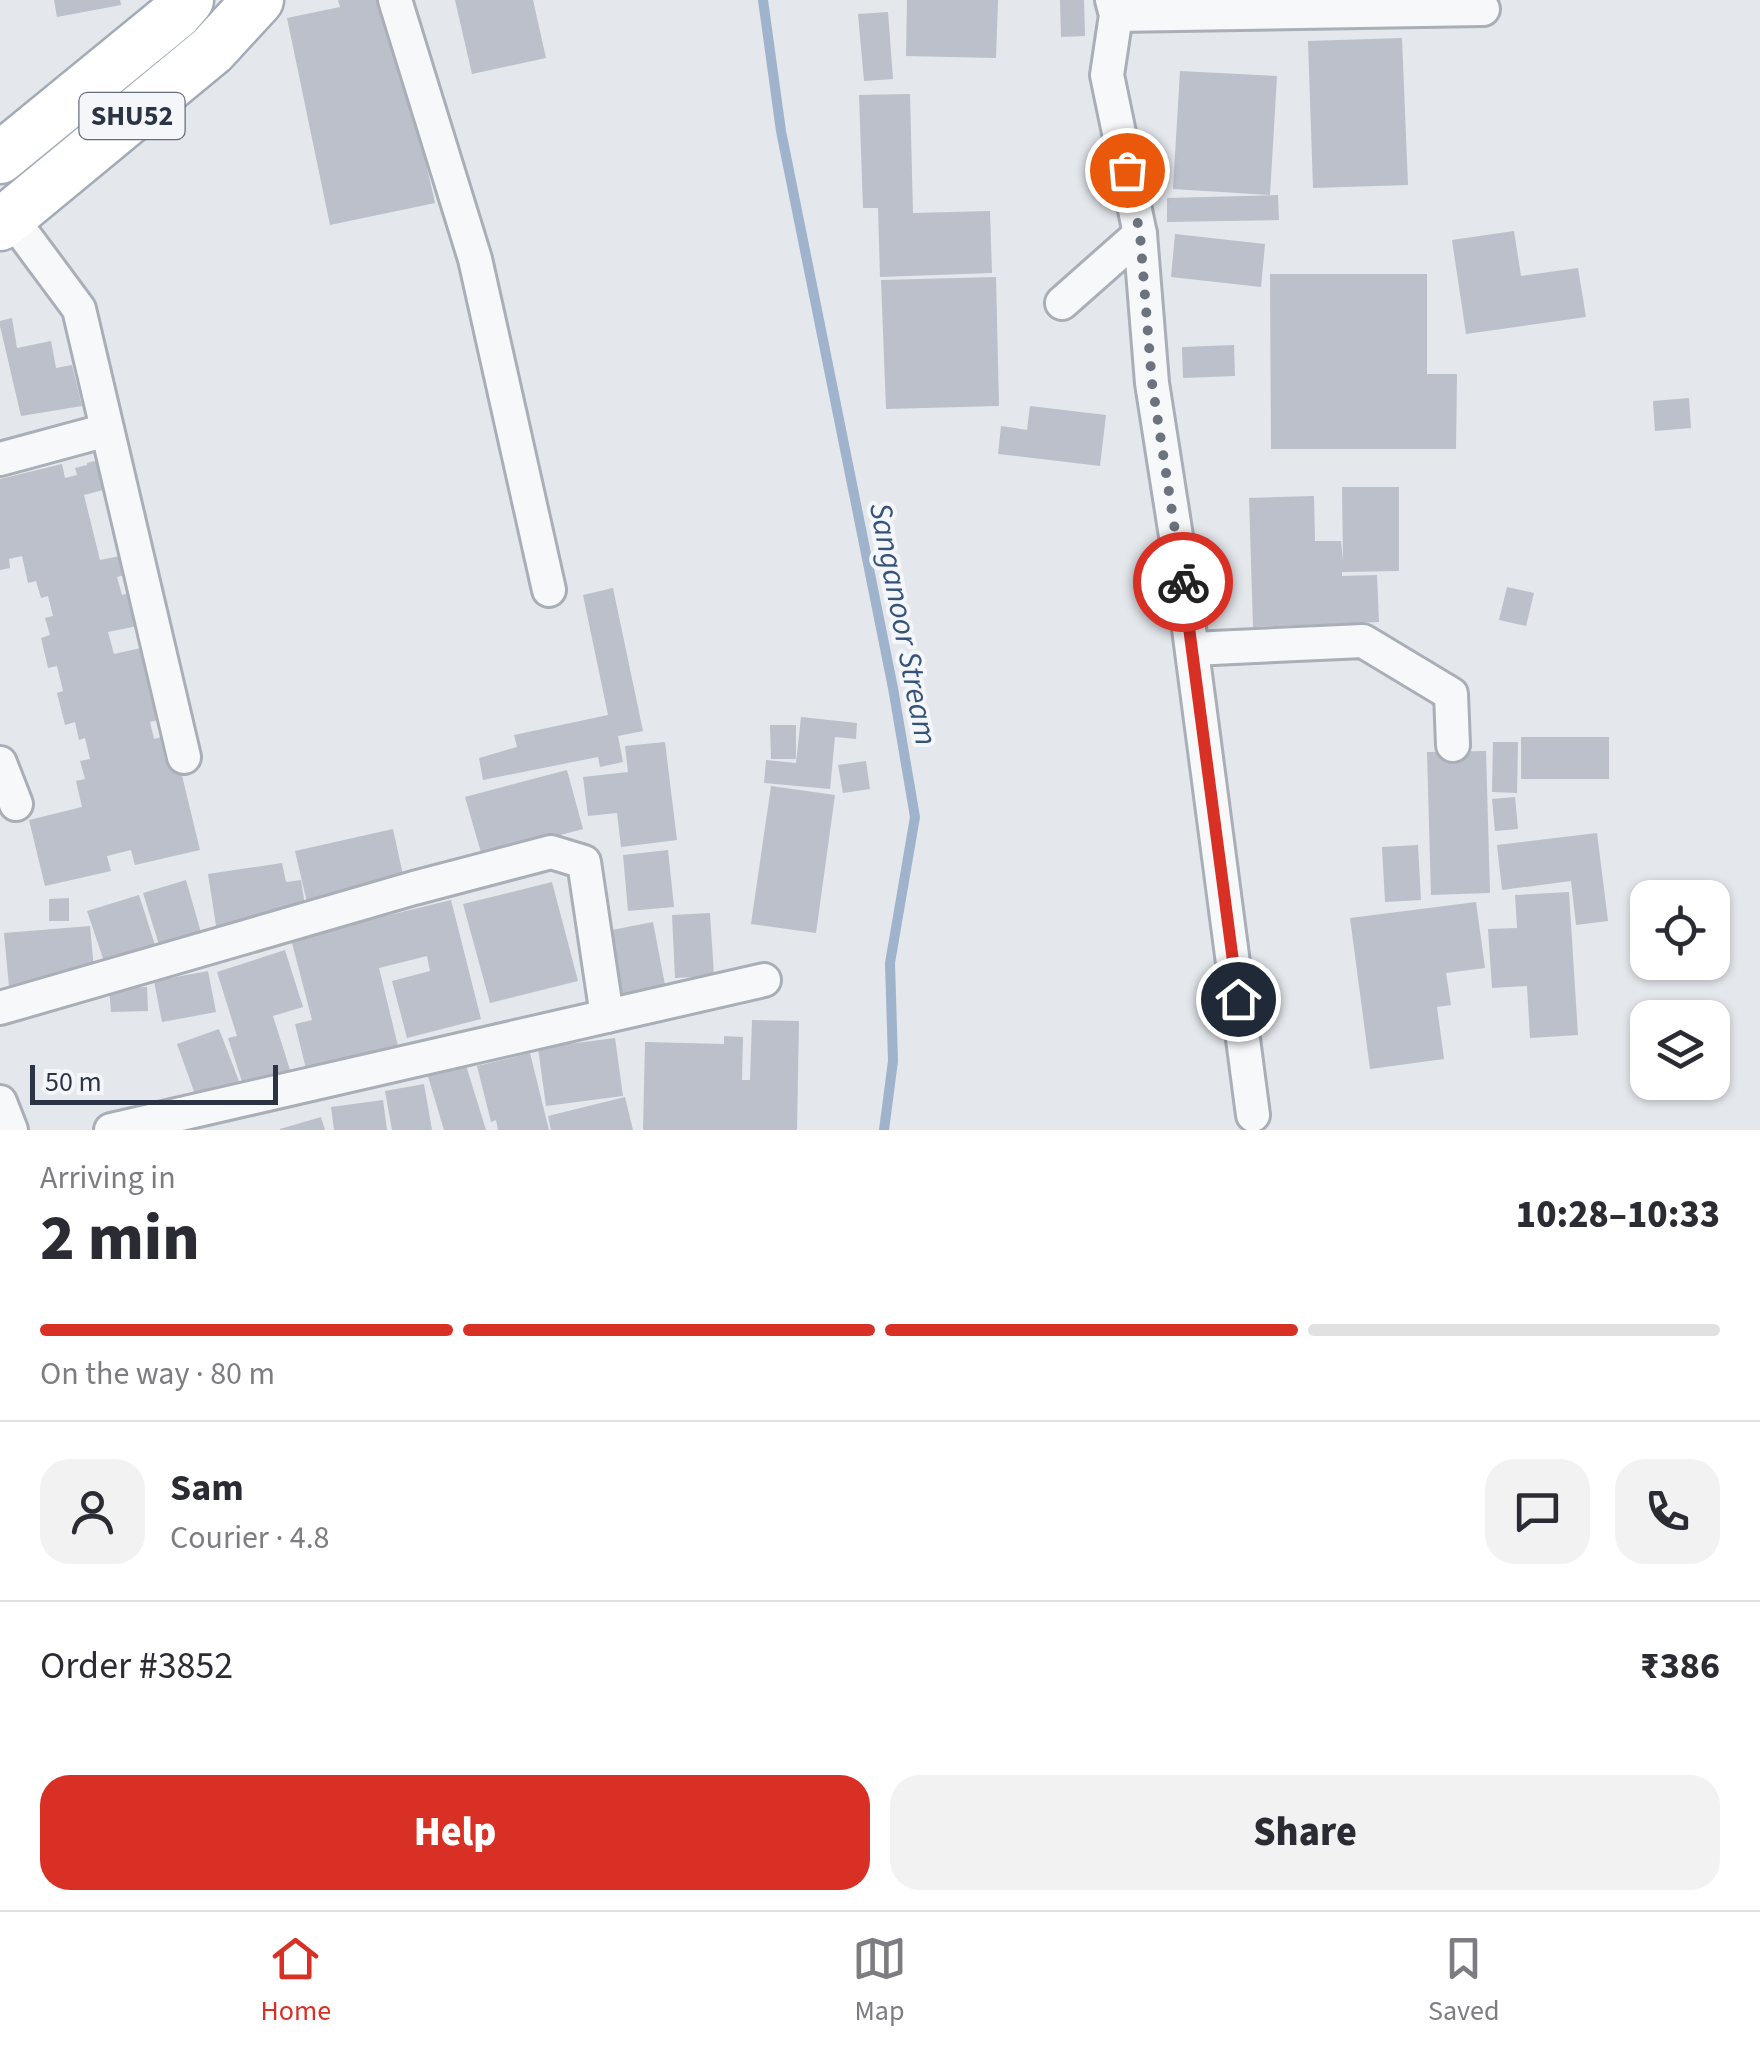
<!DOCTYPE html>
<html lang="en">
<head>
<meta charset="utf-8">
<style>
  :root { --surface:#fff; --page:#f2f2f3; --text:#2b2b33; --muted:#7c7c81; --line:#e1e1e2; --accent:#d93025 }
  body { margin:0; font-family:"Source Sans 3",sans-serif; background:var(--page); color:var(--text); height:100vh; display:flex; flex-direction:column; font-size:38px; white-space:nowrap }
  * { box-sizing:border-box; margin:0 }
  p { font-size:32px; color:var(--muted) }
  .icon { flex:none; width:55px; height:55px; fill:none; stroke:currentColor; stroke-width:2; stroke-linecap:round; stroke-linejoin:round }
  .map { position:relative; height:1130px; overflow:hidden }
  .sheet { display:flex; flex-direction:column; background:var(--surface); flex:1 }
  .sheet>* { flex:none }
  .buttons { position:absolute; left:1630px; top:880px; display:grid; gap:20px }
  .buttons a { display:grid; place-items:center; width:100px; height:100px; border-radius:20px; background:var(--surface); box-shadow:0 2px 8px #0004; font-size:50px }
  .scale { position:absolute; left:30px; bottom:25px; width:248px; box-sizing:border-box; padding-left:10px; border:5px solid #2b3445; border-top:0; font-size:28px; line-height:35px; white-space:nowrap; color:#2b3445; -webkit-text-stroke:8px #f4f6f9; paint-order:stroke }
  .pin { position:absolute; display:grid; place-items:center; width:85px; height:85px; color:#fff; margin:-42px; border:5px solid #fff; border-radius:50%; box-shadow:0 2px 10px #0007 }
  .courier { position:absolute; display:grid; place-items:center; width:100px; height:100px; margin:-50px; border:8px solid #d93025; border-radius:50%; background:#fff; color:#222; box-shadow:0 2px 12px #0007 }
  .summary em { font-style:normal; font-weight:800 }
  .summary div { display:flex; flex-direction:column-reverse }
  .summary { display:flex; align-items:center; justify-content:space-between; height:170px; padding:0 40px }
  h1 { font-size:65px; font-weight:800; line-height:75px }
  .bar { display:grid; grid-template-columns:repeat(4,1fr); gap:15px 10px; align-content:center; height:120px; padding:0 40px }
  .bar i { height:12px; border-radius:8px; background:var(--line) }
  .bar .selected { background:var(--accent) }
  .bar p { grid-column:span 4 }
  .line { display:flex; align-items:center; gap:25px; padding:0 40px; border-top:2px solid var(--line) }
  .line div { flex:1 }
  .round { display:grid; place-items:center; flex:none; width:105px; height:105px; border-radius:30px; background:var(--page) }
  .cta { display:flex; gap:20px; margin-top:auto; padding:20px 40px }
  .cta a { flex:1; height:115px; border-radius:30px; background:var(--accent); color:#fff; font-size:40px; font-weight:800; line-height:115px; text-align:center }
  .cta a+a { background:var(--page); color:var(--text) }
  .tab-bar { display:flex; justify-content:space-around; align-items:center; height:140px; border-top:2px solid var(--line); background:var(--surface); font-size:28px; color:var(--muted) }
  .tab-bar a { display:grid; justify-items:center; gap:5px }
  .tab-bar .selected { color:var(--accent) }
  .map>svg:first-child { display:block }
</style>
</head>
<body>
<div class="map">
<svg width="1760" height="1130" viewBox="0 0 1760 1130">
  <rect width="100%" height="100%" fill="#e4e7ec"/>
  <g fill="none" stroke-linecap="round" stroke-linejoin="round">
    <polyline stroke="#9fb4cc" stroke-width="10" points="763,0 781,131 893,688 915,817 890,963 893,1061 884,1130"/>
  </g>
  <g fill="#bbc0ca">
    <polygon points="54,0 120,0 121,5 57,17"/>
    <polygon points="338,0 389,0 435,203 330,225 287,18 340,7"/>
    <polygon points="455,0 533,0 546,58 472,74"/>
    <polygon points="907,0 998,0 996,58 906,56"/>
    <polygon points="1060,0 1084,0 1085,36 1061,37"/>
    <polygon points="888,12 893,79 864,81 858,14"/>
    <polygon points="1402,38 1408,185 1313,188 1308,41"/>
    <polygon points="1180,71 1277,76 1270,195 1173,189"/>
    <polygon points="910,94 913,213 990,211 992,273 880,277 878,208 863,208 859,95"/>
    <polygon points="1278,195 1279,220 1167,222 1167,198"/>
    <polygon points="1514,231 1521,276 1578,268 1586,317 1466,334 1452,240"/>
    <polygon points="1175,234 1265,244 1261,287 1171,277"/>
    <polygon points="1270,274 1427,274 1427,374 1457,374 1456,449 1271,449"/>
    <polygon points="996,277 999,406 886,409 881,280"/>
    <polygon points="12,318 17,348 51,341 56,368 72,365 82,406 21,416 0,326 0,321"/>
    <polygon points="1234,345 1235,376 1183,378 1182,347"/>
    <polygon points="1689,398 1691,428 1655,431 1653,401"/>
    <polygon points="1030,406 1106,415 1100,466 998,454 1001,426 1027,430"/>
    <polygon points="107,458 111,477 100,480 103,490 84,495 100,560 125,555 129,574 117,577 122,595 134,592 142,625 108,632 114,654 150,646 167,718 150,722 154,739 172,734 200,850 135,865 131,850 107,856 111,871 45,886 29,820 82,807 76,781 85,779 80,761 90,759 85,738 79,740 75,722 65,725 57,693 63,691 57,666 48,668 41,638 50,635 45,618 53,616 48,596 41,598 36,581 28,583 22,556 9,559 10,568 0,570 0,479 62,464 65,478 77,475 75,468 87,465 87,463"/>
    <polygon points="1342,487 1399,487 1399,571 1342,572 1342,576 1377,575 1379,622 1253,627 1249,498 1314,496 1315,541 1341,541 1343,561"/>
    <polygon points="1507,587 1534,593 1526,626 1499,620"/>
    <polygon points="613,588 643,731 618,736 623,762 600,767 598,757 483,780 479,758 517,747 514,735 608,715 583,595"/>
    <polygon points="801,717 857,723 856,739 835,737 830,789 764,783 766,760 796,763"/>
    <polygon points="770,725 796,725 796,759 771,759"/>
    <rect x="1521" y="737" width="88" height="42"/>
    <polygon points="665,742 677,840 621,847 617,813 588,816 583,777 628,772 625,746"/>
    <polygon points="1493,742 1518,742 1517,793 1492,792"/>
    <polygon points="1486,751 1490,893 1431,895 1427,752"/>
    <polygon points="866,761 870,789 843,793 838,765"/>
    <polygon points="567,770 583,829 482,856 465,797"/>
    <polygon points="771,786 835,795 816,933 751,924"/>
    <polygon points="1515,797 1518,829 1495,831 1492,799"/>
    <polygon points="393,829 406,889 309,911 295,851"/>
    <polygon points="1597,833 1608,921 1576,925 1571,881 1502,890 1497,845"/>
    <polygon points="1418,845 1421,900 1385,902 1382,847"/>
    <polygon points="668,850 674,907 628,911 623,855"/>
    <polygon points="282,863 286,882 301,880 307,918 217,932 208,874"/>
    <polygon points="186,880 202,936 160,948 143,893"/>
    <polygon points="552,882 578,981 490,1003 463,904"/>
    <polygon points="1569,892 1578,1035 1530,1038 1527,986 1492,988 1488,929 1517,928 1515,895"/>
    <polygon points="139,895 157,951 106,967 87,911"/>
    <polygon points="69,898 69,921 49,921 49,899"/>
    <polygon points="451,900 481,1019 407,1038 392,981 430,971 427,956 379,968 398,1046 306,1069 295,1024 312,1020 291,939"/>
    <polygon points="1476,902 1485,968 1446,973 1451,1005 1437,1007 1444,1059 1370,1069 1350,918"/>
    <polygon points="710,913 714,976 675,978 672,915"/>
    <polygon points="653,922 665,985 619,994 607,931"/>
    <polygon points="90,926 95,981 9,987 4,933"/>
    <polygon points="285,950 303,1007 273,1016 291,1073 244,1088 228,1038 237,1036 217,972"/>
    <polygon points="208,971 216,1012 162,1022 154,981"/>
    <polygon points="147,987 148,1011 111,1012 109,988"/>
    <polygon points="752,1020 799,1021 797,1130 643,1130 645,1042 724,1044 724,1036 743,1037 742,1080 750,1080"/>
    <polygon points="219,1029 239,1081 196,1097 177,1044"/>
    <polygon points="615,1038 623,1096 546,1106 538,1048"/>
    <polygon points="530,1053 549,1130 498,1130 496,1120 491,1122 477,1066"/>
    <polygon points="465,1062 486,1130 444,1130 427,1073"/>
    <polygon points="424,1084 432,1130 392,1130 385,1091"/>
    <polygon points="625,1097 633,1130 551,1130 548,1116"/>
    <polygon points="383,1100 387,1130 334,1130 331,1107"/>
    <polygon points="321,1117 325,1130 280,1130 280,1129"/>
  </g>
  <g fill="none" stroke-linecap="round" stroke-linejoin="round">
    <g stroke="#a9aeb7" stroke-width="38">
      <g id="minor">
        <polyline points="395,0 475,259 549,590"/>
        <polyline points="1116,15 1483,9"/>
        <polyline points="10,216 79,309 184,757"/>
        <polyline points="1140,234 1152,383 1181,568 1253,1115"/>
        <polyline points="1062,303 1140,234 1107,75 1116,15 1112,0"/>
        <polyline points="0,459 107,430"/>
        <polyline points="1192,649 1363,641 1451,694 1453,745"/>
        <polyline points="0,763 16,804"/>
        <polyline points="0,1008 414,888 551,852 584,862 607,1016 764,980"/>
        <polyline points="0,1102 11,1130"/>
        <polyline points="111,1130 607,1016"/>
      </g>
    </g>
    <g stroke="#a3abb8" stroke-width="55">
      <g id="primary">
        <polyline points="0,158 176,14 188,0"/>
        <polyline points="0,225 212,50 258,0"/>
      </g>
    </g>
    <use href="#minor" stroke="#f7f8fa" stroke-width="32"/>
    <use href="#primary" stroke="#fff" stroke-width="50"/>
  </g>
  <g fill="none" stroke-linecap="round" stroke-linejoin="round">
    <polyline stroke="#6c737f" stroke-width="10" stroke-dasharray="0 18" points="1127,170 1140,234 1152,383 1183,582"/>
    <polyline stroke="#d93025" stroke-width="12" points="1183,582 1238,999"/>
  </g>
  <g text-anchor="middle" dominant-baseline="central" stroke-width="8" stroke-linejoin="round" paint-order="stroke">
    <rect fill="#f4f6f9" stroke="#676e7b" stroke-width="2.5" x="79.5" y="93" width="105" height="46" rx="8"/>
    <g font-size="28" font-weight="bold" fill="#2b3445">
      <text x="132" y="116">SHU52</text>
    </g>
    <g font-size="32" font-style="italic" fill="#34527a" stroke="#f4f6f9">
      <text transform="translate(903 624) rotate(79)">Sanganoor Stream</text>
    </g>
  </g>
</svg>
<div class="buttons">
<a><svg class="icon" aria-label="locate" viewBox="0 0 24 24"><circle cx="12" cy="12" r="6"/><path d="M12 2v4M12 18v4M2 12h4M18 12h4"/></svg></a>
<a><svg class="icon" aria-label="layers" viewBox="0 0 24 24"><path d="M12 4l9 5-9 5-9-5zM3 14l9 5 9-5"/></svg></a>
</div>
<div class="scale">50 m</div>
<div class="pin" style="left:1127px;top:170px;background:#ea580c"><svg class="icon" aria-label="bag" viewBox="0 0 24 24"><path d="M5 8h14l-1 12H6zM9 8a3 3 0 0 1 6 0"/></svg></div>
<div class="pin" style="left:1238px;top:999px;background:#1f2937"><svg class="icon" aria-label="home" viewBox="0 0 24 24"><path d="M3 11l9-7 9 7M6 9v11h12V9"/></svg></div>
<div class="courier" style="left:1183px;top:582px"><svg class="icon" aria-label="bike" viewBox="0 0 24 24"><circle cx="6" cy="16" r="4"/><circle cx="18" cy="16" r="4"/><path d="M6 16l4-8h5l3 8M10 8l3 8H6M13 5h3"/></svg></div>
</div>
<section class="sheet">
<div class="summary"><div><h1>2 min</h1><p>Arriving in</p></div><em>10:28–10:33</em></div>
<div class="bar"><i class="selected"></i><i class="selected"></i><i class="selected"></i><i></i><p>On the way · 80 m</p></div>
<div class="line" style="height:180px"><a class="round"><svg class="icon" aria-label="person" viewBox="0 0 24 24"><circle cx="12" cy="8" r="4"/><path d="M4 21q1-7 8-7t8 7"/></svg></a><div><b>Sam</b><p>Courier · 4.8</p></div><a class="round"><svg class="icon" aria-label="chat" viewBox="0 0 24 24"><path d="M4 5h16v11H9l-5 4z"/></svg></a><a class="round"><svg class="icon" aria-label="phone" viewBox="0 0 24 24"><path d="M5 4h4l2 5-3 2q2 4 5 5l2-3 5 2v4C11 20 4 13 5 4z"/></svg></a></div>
<div class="line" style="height:130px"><div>Order #3852</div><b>₹386</b></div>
<div class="cta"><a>Help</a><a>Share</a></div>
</section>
<nav class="tab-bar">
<a class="selected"><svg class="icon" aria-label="home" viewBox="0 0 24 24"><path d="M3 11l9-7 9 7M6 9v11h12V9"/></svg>Home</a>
<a><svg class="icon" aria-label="map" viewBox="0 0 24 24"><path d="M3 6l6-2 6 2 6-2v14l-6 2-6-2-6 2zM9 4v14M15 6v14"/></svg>Map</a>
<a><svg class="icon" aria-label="saved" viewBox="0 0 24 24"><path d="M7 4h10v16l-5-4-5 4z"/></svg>Saved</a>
</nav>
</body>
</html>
